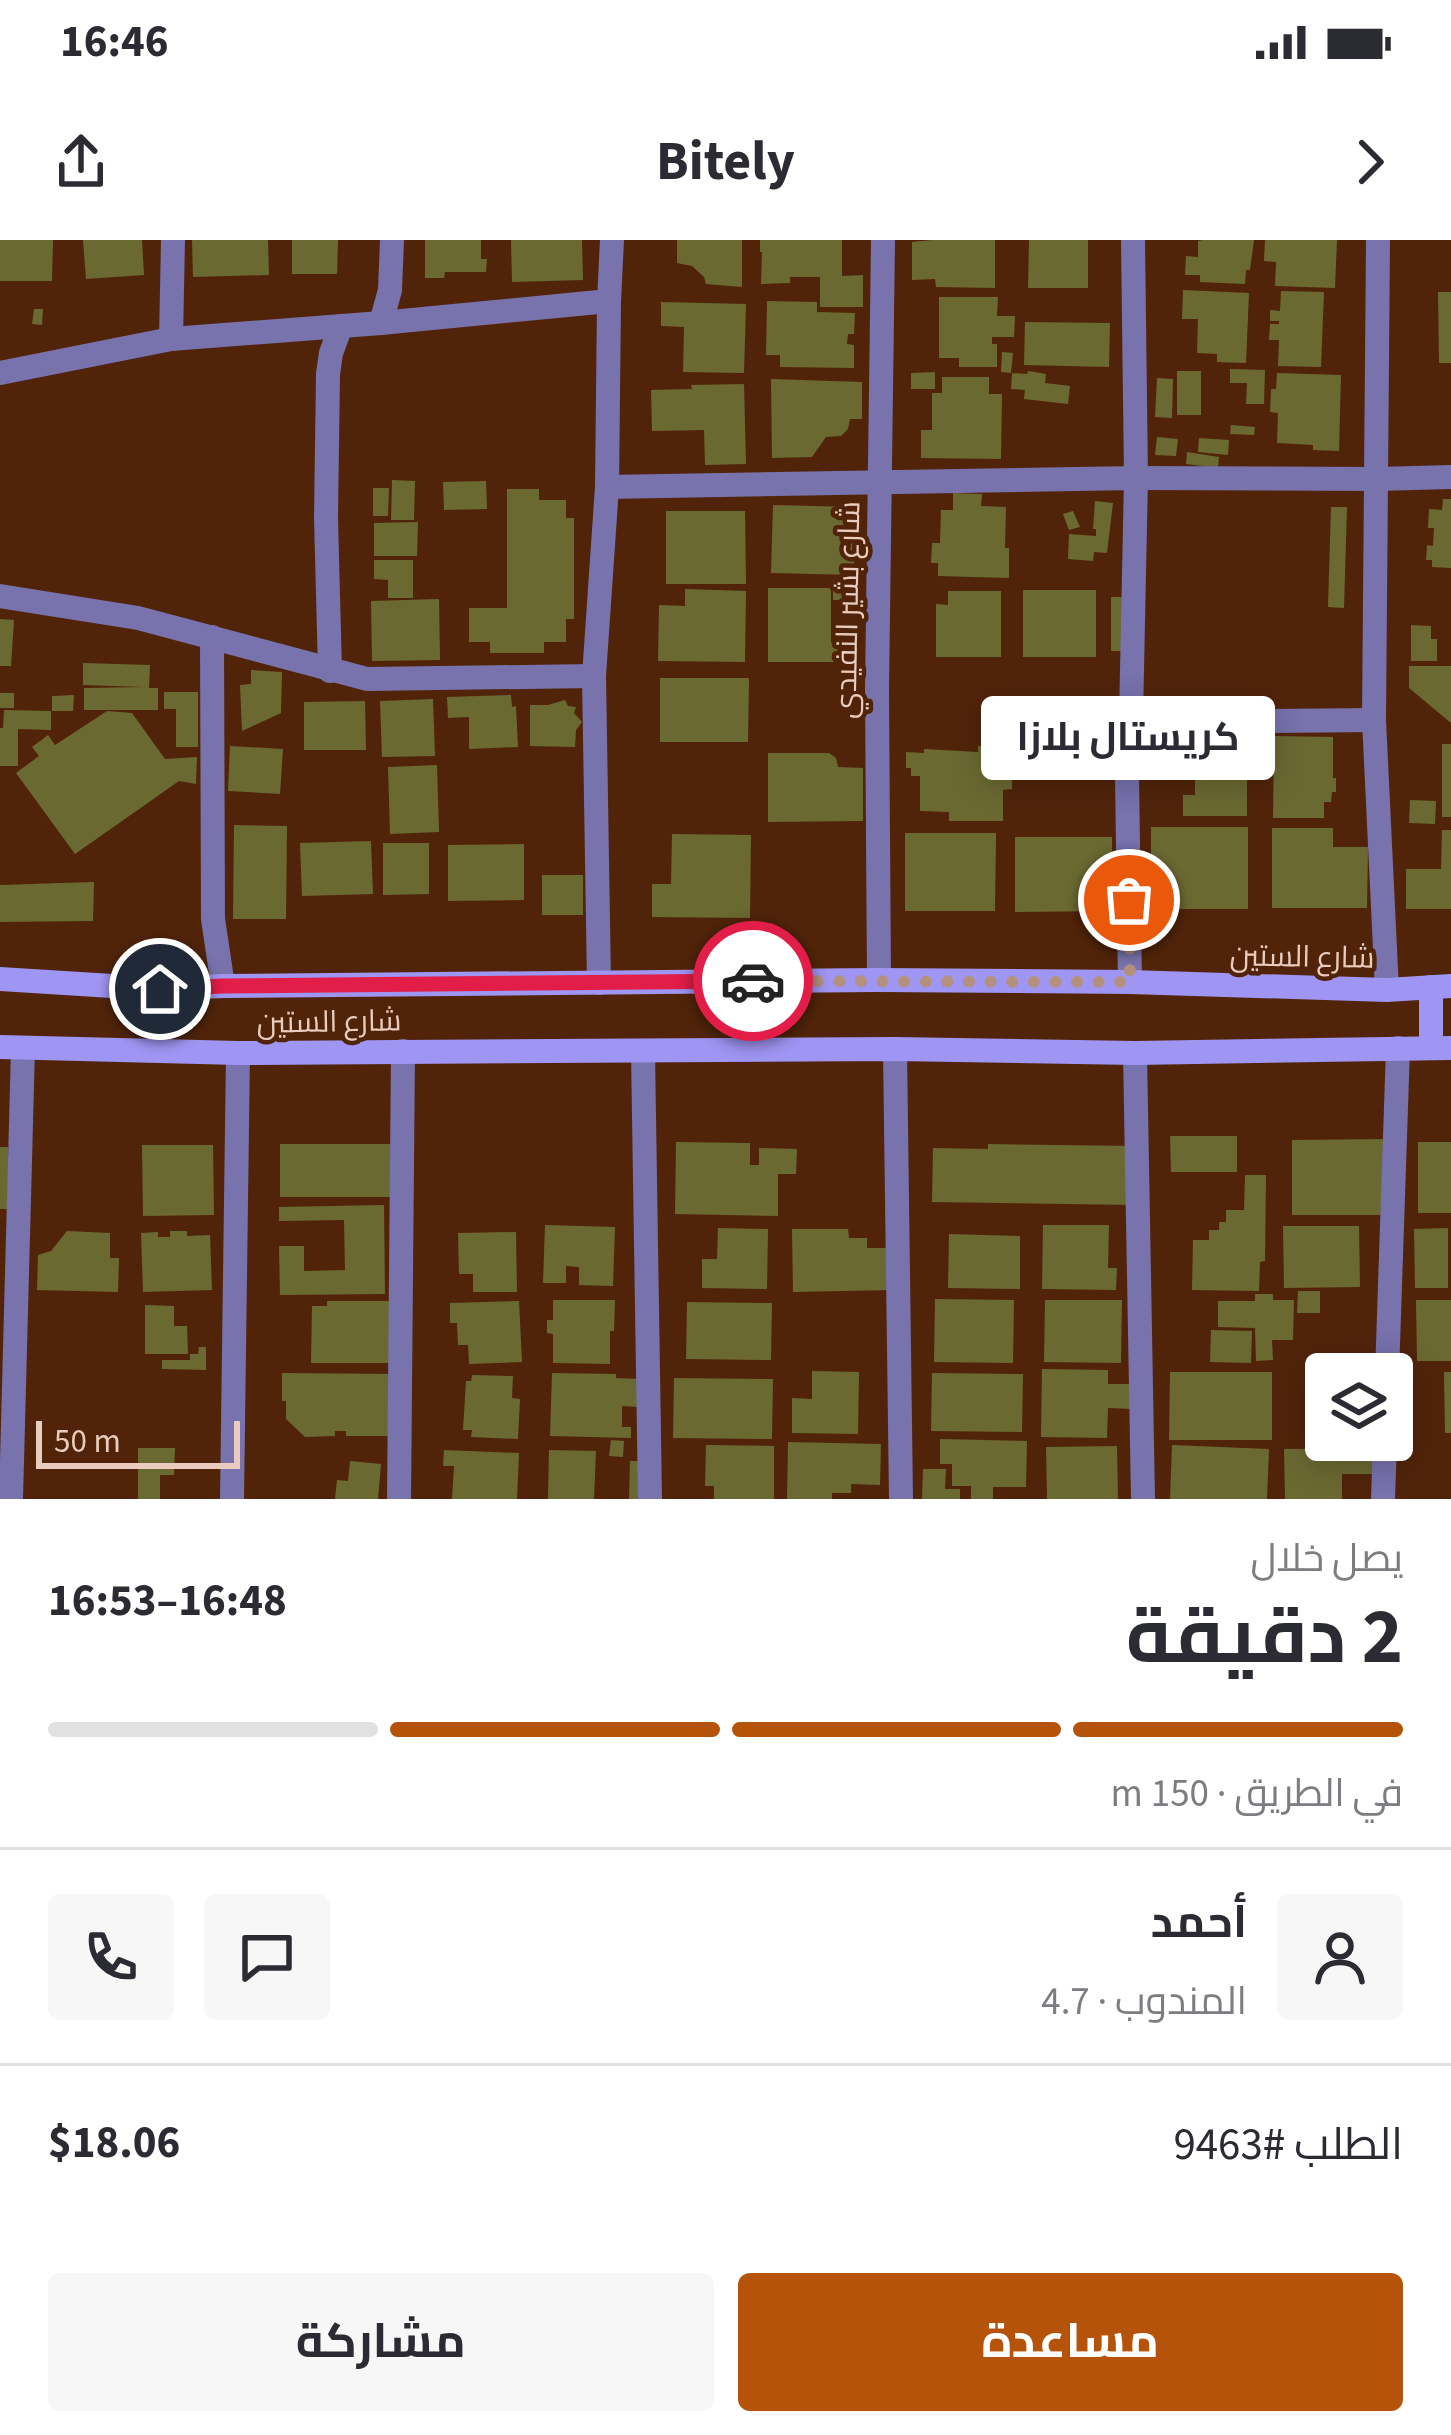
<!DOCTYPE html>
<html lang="ar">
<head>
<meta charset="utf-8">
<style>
  :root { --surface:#fff; --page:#f7f7f7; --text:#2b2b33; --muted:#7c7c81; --line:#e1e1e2; --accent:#b45309 }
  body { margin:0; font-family:"Source Sans 3",Cairo,sans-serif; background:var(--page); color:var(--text); direction:rtl; height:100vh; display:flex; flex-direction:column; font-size:45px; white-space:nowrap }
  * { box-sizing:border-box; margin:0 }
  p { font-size:39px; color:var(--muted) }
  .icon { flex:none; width:66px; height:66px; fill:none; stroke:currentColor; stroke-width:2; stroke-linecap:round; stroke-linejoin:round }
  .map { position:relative; height:1259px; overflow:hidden; direction:ltr }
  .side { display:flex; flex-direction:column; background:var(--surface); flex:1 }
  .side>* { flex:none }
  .controls { position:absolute; left:1305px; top:1113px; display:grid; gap:24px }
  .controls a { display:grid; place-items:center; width:108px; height:108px; border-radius:12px; background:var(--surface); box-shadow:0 6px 30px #0003; font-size:60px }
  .scale { position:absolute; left:36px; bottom:30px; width:204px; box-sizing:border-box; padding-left:12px; border:6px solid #e9ccbe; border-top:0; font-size:33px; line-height:42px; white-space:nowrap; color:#e9ccbe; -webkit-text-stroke:9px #51240a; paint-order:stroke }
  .pin { position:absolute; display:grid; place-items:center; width:102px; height:102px; color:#fff; margin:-51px; border:6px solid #fff; border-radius:50%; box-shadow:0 3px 12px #0007 }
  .courier { position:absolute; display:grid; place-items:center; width:120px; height:120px; margin:-60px; border:9px solid #e11d48; border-radius:50%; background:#fff; color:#222; box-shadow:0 3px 15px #0007 }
  .bubble { position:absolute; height:84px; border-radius:12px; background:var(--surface); box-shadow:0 6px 30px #0003; font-size:39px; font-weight:700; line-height:84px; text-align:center; direction:rtl }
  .headline em { font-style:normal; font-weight:700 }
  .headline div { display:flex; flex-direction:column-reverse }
  .headline { display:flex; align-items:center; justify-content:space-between; height:204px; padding:0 48px }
  h1 { font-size:78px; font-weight:700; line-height:90px }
  .bar { display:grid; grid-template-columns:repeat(4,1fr); gap:18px 12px; align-content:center; height:144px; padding:0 48px }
  .bar i { height:15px; border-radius:9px; background:var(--line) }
  .bar .on { background:var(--accent) }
  .bar p { grid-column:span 4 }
  .line { display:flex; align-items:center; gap:30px; padding:0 48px; border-top:3px solid var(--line) }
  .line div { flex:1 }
  .round { display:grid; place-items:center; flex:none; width:126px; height:126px; border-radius:12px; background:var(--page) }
  .primary-button { display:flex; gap:24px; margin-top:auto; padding:24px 48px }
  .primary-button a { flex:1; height:138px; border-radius:12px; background:var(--accent); color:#fff; font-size:48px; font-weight:700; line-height:138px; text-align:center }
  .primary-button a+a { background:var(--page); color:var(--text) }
  .status { display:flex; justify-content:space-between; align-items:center; height:84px; padding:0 60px; background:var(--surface); direction:ltr }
  .status svg { height:33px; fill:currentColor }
  header { display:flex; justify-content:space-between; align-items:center; height:156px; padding:0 48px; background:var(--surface); font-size:54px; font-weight:700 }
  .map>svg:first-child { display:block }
</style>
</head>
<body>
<div class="status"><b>16:46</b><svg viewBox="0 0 49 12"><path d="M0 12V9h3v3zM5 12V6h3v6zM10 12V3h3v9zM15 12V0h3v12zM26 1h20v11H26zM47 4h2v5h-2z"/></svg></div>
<header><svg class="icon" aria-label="forward" viewBox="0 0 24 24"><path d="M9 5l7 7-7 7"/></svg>Bitely<svg class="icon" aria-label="share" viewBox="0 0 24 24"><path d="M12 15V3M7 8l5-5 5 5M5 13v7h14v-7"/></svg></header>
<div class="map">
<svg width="1451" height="1259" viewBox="0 0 1451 1259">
  <rect width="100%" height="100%" fill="#51240a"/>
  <g fill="#6b6932">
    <polygon points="0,0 53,0 52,41 0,41"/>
    <polygon points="83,0 142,0 144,35 86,39"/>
    <polygon points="192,0 268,0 269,35 193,37"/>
    <polygon points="292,0 338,0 337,34 292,34"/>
    <polygon points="425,0 481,0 481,19 487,19 486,32 445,32 444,38 425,38"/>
    <polygon points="511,0 582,0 583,40 512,42"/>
    <polygon points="677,0 742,0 742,47 706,44 704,37 692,26 677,23"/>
    <polygon points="760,0 842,0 842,36 863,35 863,67 820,67 820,37 790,37 790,43 761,44 762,12 760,12"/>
    <polygon points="932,0 995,0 995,48 936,47 935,39 912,40 912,2"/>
    <polygon points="1029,0 1088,0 1088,48 1028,48"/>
    <polygon points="1203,0 1254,0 1250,30 1246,30 1245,44 1200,42 1200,35 1185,35 1186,16 1198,17 1198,1"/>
    <polygon points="1265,0 1337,0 1335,48 1275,46 1276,22 1264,21"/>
    <polygon points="1183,50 1249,53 1246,123 1217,122 1217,114 1197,113 1198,79 1182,79"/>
    <polygon points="1281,51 1324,52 1321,127 1278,126 1279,100 1269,100 1270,84 1279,84 1279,81 1270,81 1270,70 1280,71"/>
    <polygon points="1438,52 1451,52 1451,123 1439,123"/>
    <polygon points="939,57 998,57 997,76 1015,76 1014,97 992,97 992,104 997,104 997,127 959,127 959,118 939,118"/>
    <polygon points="767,61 817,62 817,72 855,73 854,94 848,94 847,104 854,105 854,128 780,127 780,115 766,115"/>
    <polygon points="661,62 746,64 744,133 683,132 684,87 661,86"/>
    <polygon points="34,69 43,69 42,85 32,84"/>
    <polygon points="1025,82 1110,83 1109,127 1024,125"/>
    <polygon points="1002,112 1013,113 1011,133 1001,132"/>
    <polygon points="1230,129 1265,130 1264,164 1246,164 1247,143 1230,143"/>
    <polygon points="1028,131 1046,134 1045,143 1070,146 1068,164 1024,159 1025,150 1011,149 1012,133 1027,134"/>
    <rect x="1177" y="131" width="24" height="44"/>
    <polygon points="935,132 935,149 911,149 911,133"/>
    <polygon points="1277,133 1341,135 1339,211 1313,210 1313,205 1277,203 1278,173 1270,172 1271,149 1276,149"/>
    <polygon points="942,137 989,137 989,154 1002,154 1001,219 921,218 921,190 932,190 932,153 942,153"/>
    <polygon points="1157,138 1173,139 1172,178 1155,177"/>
    <polygon points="771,139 862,142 862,179 850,179 848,189 841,196 826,197 812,217 772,218"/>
    <polygon points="744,144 746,224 705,225 704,190 652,191 651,150 692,149 691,145"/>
    <polygon points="1231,185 1255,187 1254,195 1230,194"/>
    <polygon points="1157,197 1178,199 1176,216 1155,215"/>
    <polygon points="1199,198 1229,200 1228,215 1198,212"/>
    <polygon points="1187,212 1219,217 1218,228 1186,224"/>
    <polygon points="392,240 415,241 414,280 391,280"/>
    <polygon points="486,241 487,269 444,270 443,242"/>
    <polygon points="373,248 389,248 388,276 373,276"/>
    <polygon points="507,249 539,249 539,260 566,260 566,278 574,278 574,379 566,379 566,402 544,402 544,413 490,413 490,402 469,402 469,368 507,368"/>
    <polygon points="953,253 982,254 981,266 1006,267 1005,308 1009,308 1009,338 938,336 938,323 931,323 932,303 940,303 941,270 953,270"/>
    <polygon points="1443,259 1451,259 1451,328 1432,327 1432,320 1426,320 1427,305 1433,306 1434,288 1428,288 1429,269 1442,270"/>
    <polygon points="1095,261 1113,263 1107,313 1094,312 1093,321 1068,319 1069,294 1096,296 1096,289 1093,289"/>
    <polygon points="773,265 855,267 854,335 771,333"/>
    <polygon points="1331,267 1347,267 1344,368 1328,367"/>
    <polygon points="666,271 745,271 746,344 666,344"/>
    <polygon points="1073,271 1080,287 1069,290 1063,274"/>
    <polygon points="418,282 417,316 374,316 374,283"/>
    <polygon points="374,320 413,320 413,358 388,358 388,340 374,339"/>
    <polygon points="768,348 831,348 831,403 838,403 838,422 768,422"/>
    <rect x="833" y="348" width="27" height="12"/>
    <polygon points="685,349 746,351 745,422 658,421 659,365 685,366"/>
    <rect x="1023" y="350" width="73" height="67"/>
    <polygon points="948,351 1001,351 1001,417 936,417 936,364 948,365"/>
    <rect x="1111" y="357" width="15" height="54"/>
    <polygon points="439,359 440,420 372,421 371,361"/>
    <polygon points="0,379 14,380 11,426 0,426"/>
    <polygon points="1411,385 1431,386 1431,399 1437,399 1437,421 1411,421"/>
    <polygon points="83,423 150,425 149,448 158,448 158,470 84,470 84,448 144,447 83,445"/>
    <polygon points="1409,426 1451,426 1451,483 1409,448"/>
    <polygon points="251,430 282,432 281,473 242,491 240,445 251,444"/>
    <polygon points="660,438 749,438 748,502 660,502"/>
    <polygon points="164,452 198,452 198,507 176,507 176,469 164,469"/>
    <rect x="0" y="453" width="14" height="15"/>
    <polygon points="74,455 73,471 52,471 52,456"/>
    <polygon points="511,455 512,467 516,466 518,507 469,509 469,477 448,478 447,457"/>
    <polygon points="433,459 435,516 382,517 380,461"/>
    <polygon points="565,460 568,466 576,467 574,473 582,482 576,490 575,507 530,506 530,465 548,465"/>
    <polygon points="365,461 366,510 304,510 304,462"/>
    <polygon points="4,470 51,471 51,490 18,489 18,526 0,526 0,488 3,488"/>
    <rect x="1096" y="470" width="20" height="34"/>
    <polygon points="107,471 132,473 165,519 197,517 196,544 179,541 75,614 16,533 39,516 32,507 48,495 55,505"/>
    <polygon points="1274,496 1333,497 1333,538 1336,538 1336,552 1332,552 1331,562 1324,562 1324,578 1273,578"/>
    <rect x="1442" y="504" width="9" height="73"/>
    <polygon points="230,506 283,509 280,554 228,551"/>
    <polygon points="978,506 1012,506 1012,549 1003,550 1003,581 949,581 949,572 920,571 920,536 911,536 911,528 906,528 906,512 924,513 924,509 978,512"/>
    <polygon points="1217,506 1247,506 1247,576 1183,576 1183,555 1195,555 1195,518 1217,517"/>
    <polygon points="768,513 829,513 836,518 838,527 863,528 863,581 768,582"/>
    <polygon points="437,525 439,592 390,594 388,527"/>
    <polygon points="1410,560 1436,561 1435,584 1409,583"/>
    <polygon points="234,585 287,586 286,679 233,679"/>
    <rect x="1151" y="587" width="97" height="82"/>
    <polygon points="1272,588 1333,588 1333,607 1368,607 1367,668 1272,668"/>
    <polygon points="1442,590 1451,590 1451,669 1406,669 1406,629 1441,629"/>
    <polygon points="905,593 996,593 995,671 905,671"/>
    <polygon points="672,594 751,595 750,678 652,677 652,644 671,644"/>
    <polygon points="1015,597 1112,597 1112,671 1015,672"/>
    <polygon points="371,601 373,654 302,656 300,603"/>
    <polygon points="383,603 429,603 429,654 383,655"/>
    <polygon points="524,604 524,660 448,661 448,605"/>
    <rect x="542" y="635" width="41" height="40"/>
    <polygon points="94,642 93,681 0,682 0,645"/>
    <polygon points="1170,896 1237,896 1237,932 1171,932"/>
    <polygon points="1388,899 1388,975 1292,975 1292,900"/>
    <polygon points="676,902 750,903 750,925 759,925 759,908 797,909 796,934 778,934 778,976 675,974"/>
    <rect x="1418" y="902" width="33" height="71"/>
    <rect x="280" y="904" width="113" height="53"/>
    <polygon points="988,904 1136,906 1134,965 932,962 933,908 988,909"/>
    <polygon points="142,905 213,905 214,975 143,976"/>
    <rect x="0" y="907" width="8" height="62"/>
    <polygon points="1245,935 1266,935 1265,1021 1260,1022 1259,1051 1192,1050 1193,1000 1209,1000 1209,990 1219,990 1219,982 1226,982 1226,970 1244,970"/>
    <polygon points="384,965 385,1054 280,1055 279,1006 304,1006 304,1031 345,1030 344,980 279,981 279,967"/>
    <polygon points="545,985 615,987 613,1046 579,1045 579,1027 566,1026 566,1043 543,1043"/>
    <polygon points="1043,985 1109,985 1108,1028 1117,1028 1116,1050 1042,1049"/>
    <polygon points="1283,986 1359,986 1360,1047 1284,1048"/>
    <polygon points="718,988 768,989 767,1049 702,1048 702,1019 717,1019"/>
    <polygon points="1448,988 1448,1048 1415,1048 1414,989"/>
    <polygon points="792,989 848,989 849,998 867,998 867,1008 892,1008 893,1050 793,1052"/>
    <polygon points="67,991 110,993 110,1018 119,1018 118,1052 37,1050 38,1015 51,1011"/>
    <polygon points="170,991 187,991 187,996 210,995 212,1050 143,1052 141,993 158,992 158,997 170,997"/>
    <polygon points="516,992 517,1052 473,1052 473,1034 459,1034 458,993"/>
    <polygon points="949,994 1020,996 1020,1049 948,1048"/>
    <polygon points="1298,1051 1320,1051 1320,1073 1297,1073"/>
    <polygon points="1255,1054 1273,1054 1273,1060 1294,1060 1293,1100 1272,1100 1273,1120 1256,1121 1255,1088 1218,1087 1218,1061 1255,1061"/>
    <polygon points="935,1059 1014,1060 1013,1123 934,1122"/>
    <polygon points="553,1060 615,1060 614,1091 610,1091 610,1124 553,1123 553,1094 547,1093 547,1080 553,1080"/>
    <polygon points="1045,1060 1122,1060 1121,1123 1044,1122"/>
    <polygon points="1416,1060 1451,1060 1451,1121 1417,1121"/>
    <polygon points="327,1061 390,1061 390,1123 311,1123 312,1066 327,1066"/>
    <polygon points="519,1061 522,1122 469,1124 468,1105 458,1105 457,1083 450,1083 450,1063"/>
    <polygon points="687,1062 772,1063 771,1120 686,1119"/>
    <polygon points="145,1065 174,1066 174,1086 187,1086 188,1114 145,1114"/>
    <polygon points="1211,1090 1252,1091 1251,1123 1210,1122"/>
    <polygon points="199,1107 206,1107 206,1130 162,1129 162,1120 190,1120 190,1114 198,1114"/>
    <polygon points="1042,1129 1108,1130 1108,1144 1133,1144 1133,1169 1108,1168 1107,1198 1041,1197"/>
    <polygon points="812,1131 859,1132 858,1194 792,1193 792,1158 812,1159"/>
    <polygon points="1170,1132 1272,1132 1272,1200 1169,1200"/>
    <polygon points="1444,1132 1451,1132 1451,1193 1445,1193"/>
    <polygon points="282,1133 393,1134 394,1196 346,1196 346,1191 335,1191 335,1196 305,1197 286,1179 286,1161 282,1161"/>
    <polygon points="552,1133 616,1134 616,1138 640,1139 640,1167 622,1166 622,1187 631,1187 631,1198 550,1196"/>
    <polygon points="932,1133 1023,1134 1022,1192 931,1191"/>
    <polygon points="472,1135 513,1136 512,1158 520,1159 518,1199 471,1197 472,1190 463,1190 466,1141 471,1141"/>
    <polygon points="674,1138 773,1139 772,1199 673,1198"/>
    <polygon points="940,1199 1027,1201 1026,1247 993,1247 993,1259 971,1259 971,1246 952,1246 952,1224 940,1224"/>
    <polygon points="611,1200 624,1201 623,1217 609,1216"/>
    <polygon points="788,1202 881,1204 880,1245 851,1244 851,1253 832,1253 832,1259 787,1259"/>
    <polygon points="706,1205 774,1206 774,1259 714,1259 714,1246 705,1246"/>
    <polygon points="1172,1205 1269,1209 1267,1259 1170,1259"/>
    <polygon points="1117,1206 1118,1259 1047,1259 1046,1207"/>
    <polygon points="138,1208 175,1208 174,1235 160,1235 160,1259 138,1259"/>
    <polygon points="1380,1208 1380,1234 1342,1234 1342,1259 1285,1259 1284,1209"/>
    <polygon points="444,1210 519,1213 517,1259 452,1259 454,1226 443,1226"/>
    <polygon points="549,1210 596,1211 594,1259 548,1259"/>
    <polygon points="350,1221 381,1224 378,1259 335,1259 337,1240 348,1241"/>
    <polygon points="630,1221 639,1221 639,1259 629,1259"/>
    <polygon points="923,1229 946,1229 945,1249 960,1249 960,1259 922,1259"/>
  </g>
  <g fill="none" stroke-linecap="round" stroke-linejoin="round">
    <g stroke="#7872ad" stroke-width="24">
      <polyline points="1378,0 1374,480 1387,750"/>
      <polyline points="381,83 390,50 392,0"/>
      <polyline points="171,99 173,0"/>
      <polyline points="0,133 171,99 381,83 609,61"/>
      <polyline points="607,247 1136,238 1377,239 1451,237"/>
      <polyline points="0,356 138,378 367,439 594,436"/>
      <polyline points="212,397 213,679 223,746"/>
      <polyline points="330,431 326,278 328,134 331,113 341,86"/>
      <polyline points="1131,478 1171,482 1374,480"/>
      <polyline points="879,740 877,450 883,0"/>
      <polyline points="1130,742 1127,537 1131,478 1136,238 1133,0"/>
      <polyline points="599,743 594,436 607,247 609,61 612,0"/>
      <polyline points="895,809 901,1259"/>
      <polyline points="643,812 650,1259"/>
      <polyline points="1135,813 1143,1259"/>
      <polyline points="1387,1134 1398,808"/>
      <polyline points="11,1259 23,808"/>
      <polyline points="232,1259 238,813"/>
      <polyline points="399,1259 403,811"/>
      <polyline points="1383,1259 1385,1200"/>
    </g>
    <g stroke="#9f95f2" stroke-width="24">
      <polyline points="0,739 160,749 223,746 879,740 1130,742 1387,750 1451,746"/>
      <polyline points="1431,747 1431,807"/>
      <polyline points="0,807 238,813 895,809 1135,813 1451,808"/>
    </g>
  </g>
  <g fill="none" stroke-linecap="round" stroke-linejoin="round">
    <polyline stroke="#b4917f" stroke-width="12" stroke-dasharray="0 21.6" points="753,741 1130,742 1129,660"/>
    <polyline stroke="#e11d48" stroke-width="15" points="160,749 223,746 753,741"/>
  </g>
  <g text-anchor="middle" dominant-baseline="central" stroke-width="9" stroke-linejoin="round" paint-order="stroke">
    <g font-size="30" fill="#e9ccbe" stroke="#51240a">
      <text transform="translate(848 370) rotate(-89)">شارع بشير النفيدي</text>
      <text transform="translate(1302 717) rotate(1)">شارع الستين</text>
      <text transform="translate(329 782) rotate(-1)">شارع الستين</text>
    </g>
  </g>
</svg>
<div class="controls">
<a><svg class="icon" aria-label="layers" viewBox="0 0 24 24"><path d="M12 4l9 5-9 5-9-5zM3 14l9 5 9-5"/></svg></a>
</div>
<div class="scale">50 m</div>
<div class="pin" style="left:1129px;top:660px;background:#ea580c"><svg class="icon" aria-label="bag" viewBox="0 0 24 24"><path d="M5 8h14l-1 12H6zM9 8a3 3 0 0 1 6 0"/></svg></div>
<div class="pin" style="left:160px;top:749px;background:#1f2937"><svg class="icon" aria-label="home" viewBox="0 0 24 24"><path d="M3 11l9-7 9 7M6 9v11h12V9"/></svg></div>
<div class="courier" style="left:753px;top:741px"><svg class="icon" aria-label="car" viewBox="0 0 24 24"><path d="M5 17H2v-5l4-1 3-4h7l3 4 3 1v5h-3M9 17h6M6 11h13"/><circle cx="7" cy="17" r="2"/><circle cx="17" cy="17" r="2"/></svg></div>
<div class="bubble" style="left:981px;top:456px;width:294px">كريستال بلازا</div>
</div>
<section class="side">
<div class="headline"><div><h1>2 دقيقة</h1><p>يصل خلال</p></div><em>16:48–16:53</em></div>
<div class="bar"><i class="on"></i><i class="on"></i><i class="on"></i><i></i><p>في الطريق · 150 m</p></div>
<div class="line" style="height:216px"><a class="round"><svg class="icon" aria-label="person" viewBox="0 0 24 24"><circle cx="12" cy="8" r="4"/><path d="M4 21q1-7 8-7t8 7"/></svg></a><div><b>أحمد</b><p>المندوب · 4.7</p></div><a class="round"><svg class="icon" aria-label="chat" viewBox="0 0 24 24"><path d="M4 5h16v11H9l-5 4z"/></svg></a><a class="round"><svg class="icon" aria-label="phone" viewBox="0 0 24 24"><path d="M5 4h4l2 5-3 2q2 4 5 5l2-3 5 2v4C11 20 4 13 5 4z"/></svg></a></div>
<div class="line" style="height:156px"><div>الطلب #9463</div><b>$18.06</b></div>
<div class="primary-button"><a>مساعدة</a><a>مشاركة</a></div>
</section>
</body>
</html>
